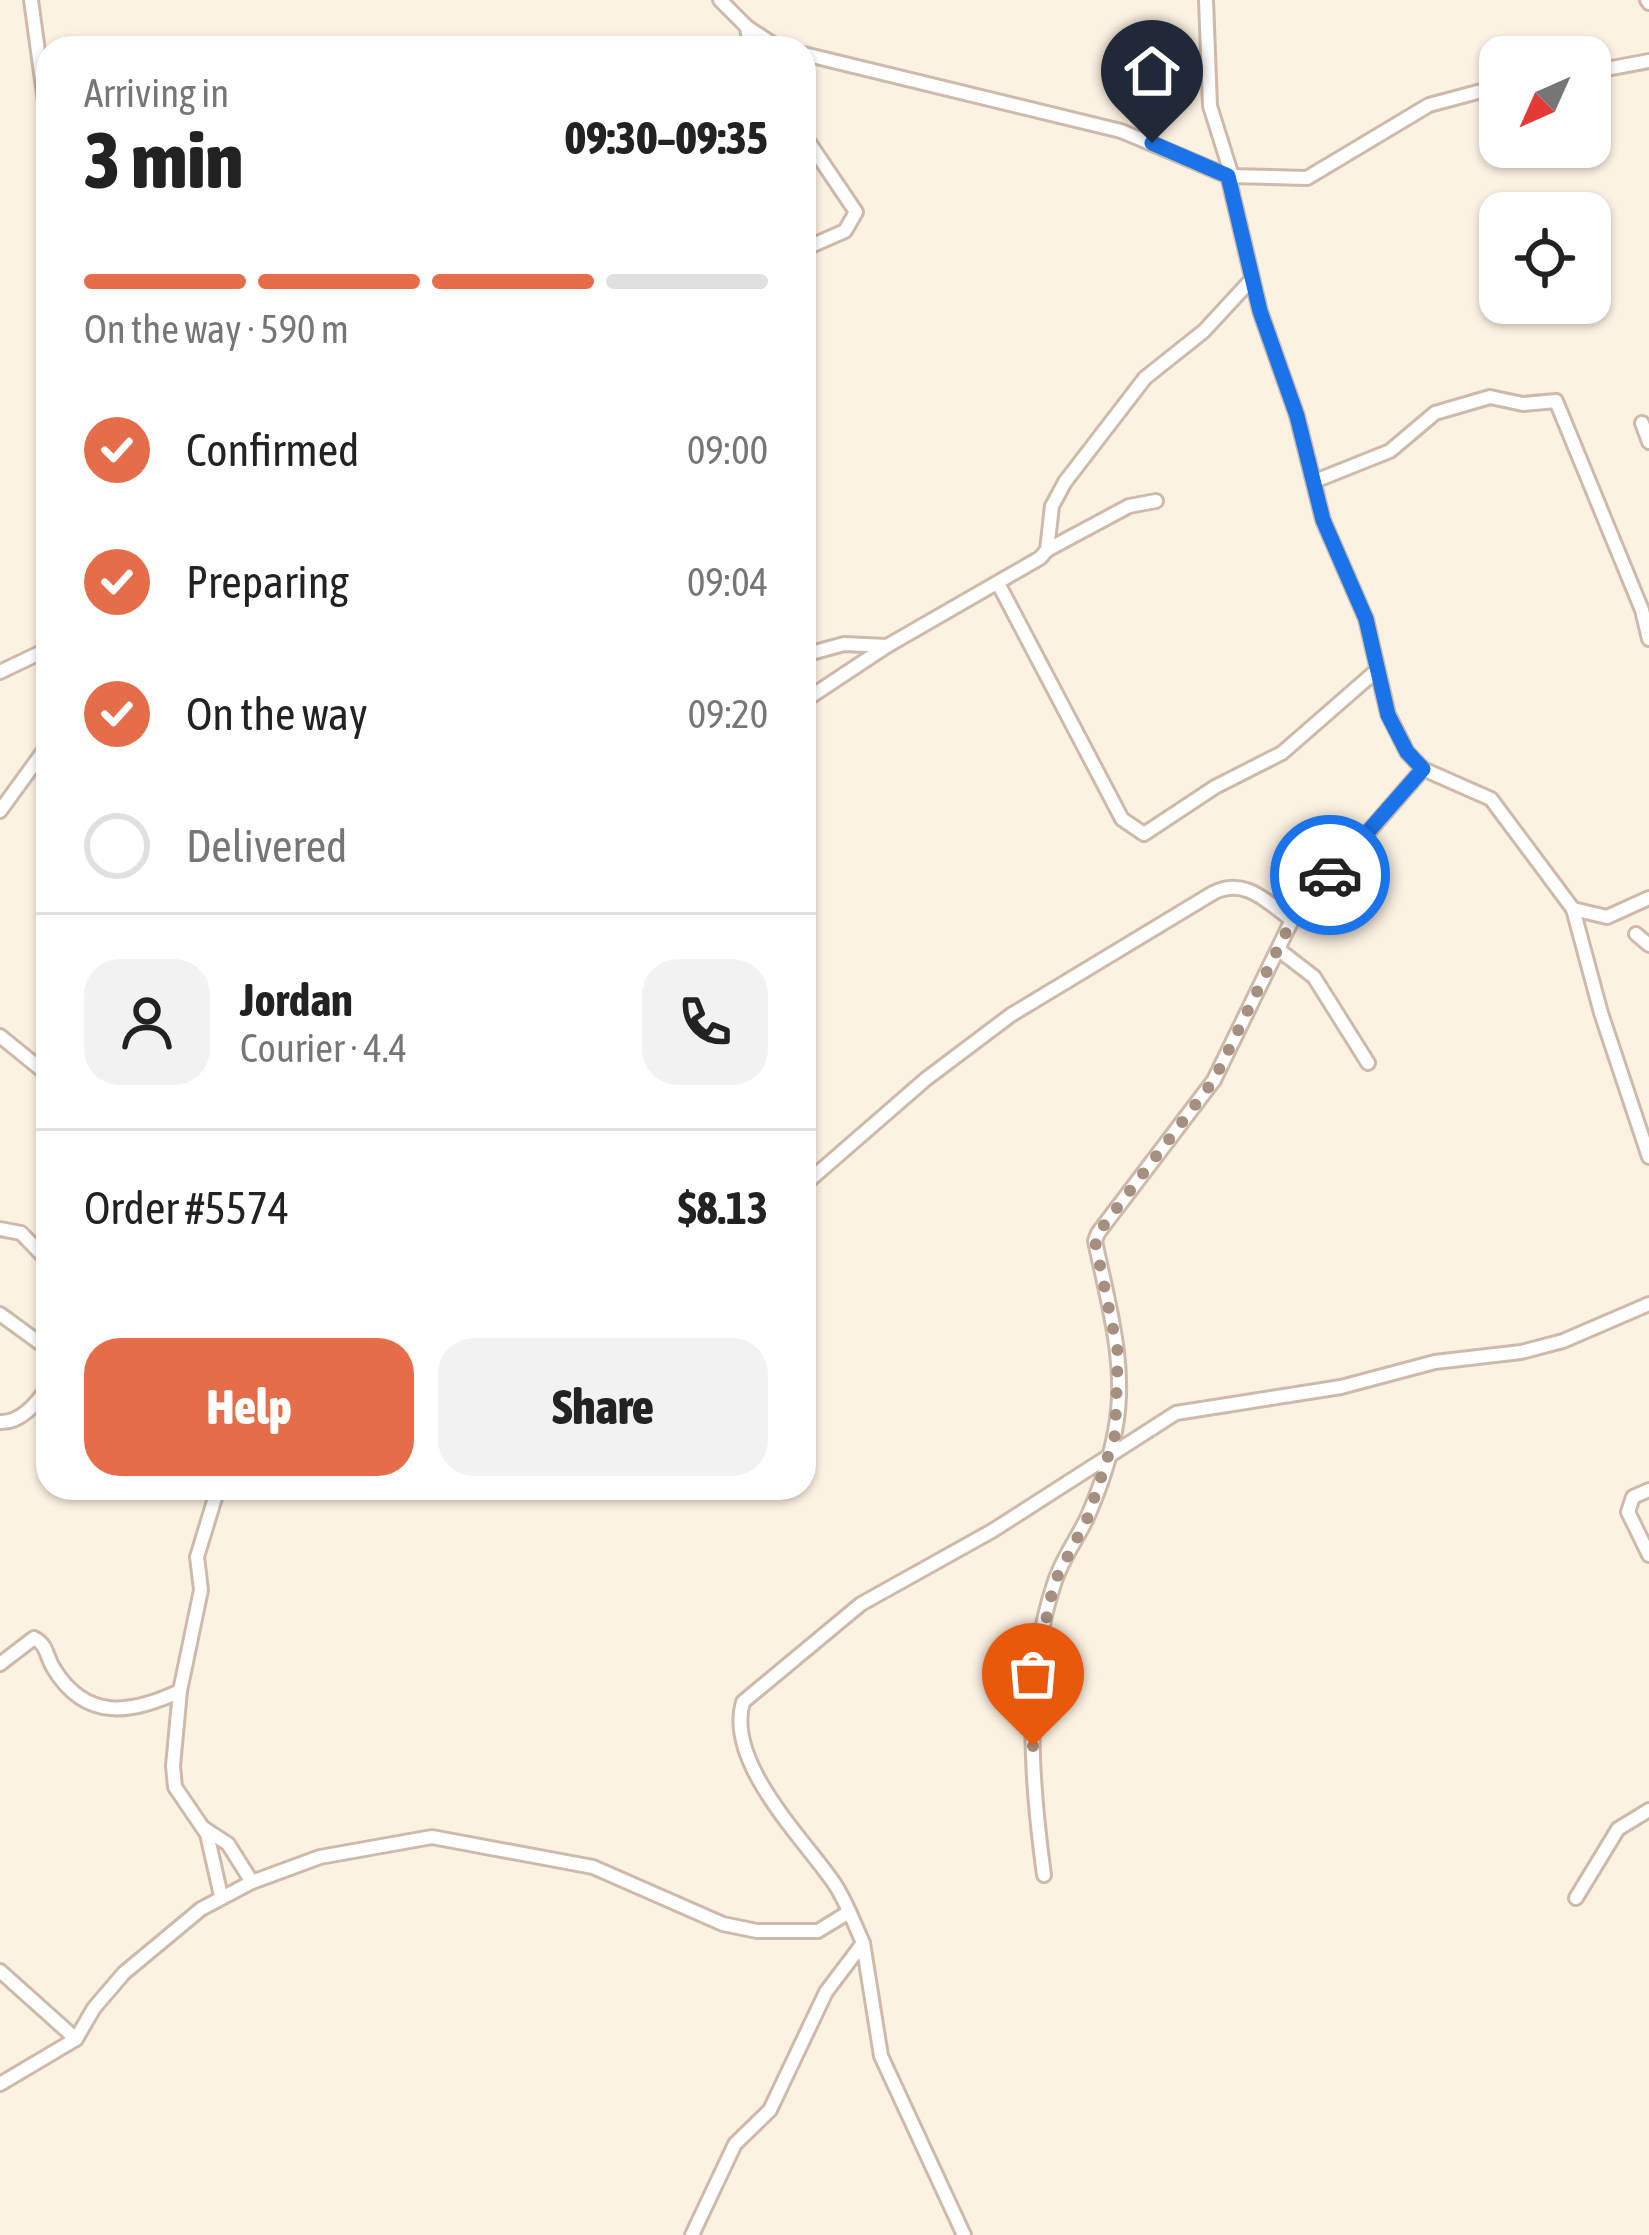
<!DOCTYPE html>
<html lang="en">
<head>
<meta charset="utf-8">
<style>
  :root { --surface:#fff; --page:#f2f2f2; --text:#222; --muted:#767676; --line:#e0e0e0; --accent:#e56d4a }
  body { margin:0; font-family:"Asap Condensed",sans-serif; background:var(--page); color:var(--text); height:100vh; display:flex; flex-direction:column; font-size:45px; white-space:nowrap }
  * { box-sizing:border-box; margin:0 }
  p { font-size:39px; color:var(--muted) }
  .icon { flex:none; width:66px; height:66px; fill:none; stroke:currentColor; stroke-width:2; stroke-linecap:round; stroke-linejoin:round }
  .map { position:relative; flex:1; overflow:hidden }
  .details { position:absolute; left:36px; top:36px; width:780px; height:1464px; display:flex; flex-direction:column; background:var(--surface); border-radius:36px; box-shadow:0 3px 9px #0004 }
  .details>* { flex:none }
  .needle { width:78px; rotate:225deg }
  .tools { position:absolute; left:1479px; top:36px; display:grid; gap:24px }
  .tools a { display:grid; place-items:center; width:132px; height:132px; border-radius:24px; background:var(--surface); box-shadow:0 3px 9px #0004; font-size:60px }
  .pin { position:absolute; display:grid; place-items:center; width:102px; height:102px; color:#fff; margin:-123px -51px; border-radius:50% 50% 50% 0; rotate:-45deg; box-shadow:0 0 12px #0007 }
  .pin .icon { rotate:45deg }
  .courier { position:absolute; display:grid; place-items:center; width:120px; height:120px; margin:-60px; border:9px solid #1a73e8; border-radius:50%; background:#fff; color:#222; box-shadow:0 3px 15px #0007 }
  .summary em { font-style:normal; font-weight:800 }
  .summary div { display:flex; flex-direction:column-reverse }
  .summary { display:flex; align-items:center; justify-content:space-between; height:204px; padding:0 48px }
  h1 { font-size:78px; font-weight:800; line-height:90px }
  .bar { display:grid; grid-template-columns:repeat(4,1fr); gap:18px 12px; align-content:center; height:144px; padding:0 48px }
  .bar i { height:15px; border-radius:9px; background:var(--line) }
  .bar .selected { background:var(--accent) }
  .bar p { grid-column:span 4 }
  .line { display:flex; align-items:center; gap:30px; padding:0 48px; border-top:3px solid var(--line) }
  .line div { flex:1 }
  .round { display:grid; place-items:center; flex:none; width:126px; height:126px; border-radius:36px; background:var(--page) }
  ol { padding:0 48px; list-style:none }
  li { display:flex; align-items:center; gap:36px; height:132px }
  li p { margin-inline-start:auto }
  li .icon { padding:12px; border-radius:50%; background:var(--accent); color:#fff; stroke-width:4 }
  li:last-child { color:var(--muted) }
  li i { width:66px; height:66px; border:6px solid var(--line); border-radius:50% }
  .cta { display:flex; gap:24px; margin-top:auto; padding:24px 48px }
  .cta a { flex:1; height:138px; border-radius:36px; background:var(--accent); color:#fff; font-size:48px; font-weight:800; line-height:138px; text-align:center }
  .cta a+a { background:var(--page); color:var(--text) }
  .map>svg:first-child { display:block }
</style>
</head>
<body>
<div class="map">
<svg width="1649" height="2235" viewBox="0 0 1649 2235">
  <rect width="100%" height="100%" fill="#fcf2e3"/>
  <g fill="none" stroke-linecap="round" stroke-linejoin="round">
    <g stroke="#cdbaaa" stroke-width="18">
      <g id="minor">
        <polyline points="31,0 48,124"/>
        <polyline points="720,0 747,27 779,48"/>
        <polyline points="1206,0 1210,106 1232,176"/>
        <polyline points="1647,0 1649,3"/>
        <polyline points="747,27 750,48"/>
        <polyline points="804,54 1121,131 1228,176 1260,311 1297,416 1323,520 1366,619 1388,714 1407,752 1423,769 1491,799 1573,909 1607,917 1649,898"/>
        <polyline points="1590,72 1649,61"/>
        <polyline points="804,135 856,212 845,231 804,249"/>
        <polyline points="1228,176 1307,178 1429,105 1500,86"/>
        <polyline points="1642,423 1649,442"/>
        <polyline points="1315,481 1390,451 1435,413 1490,397 1523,404 1556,401 1642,610 1649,639"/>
        <polyline points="1047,550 1129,506 1156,501"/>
        <polyline points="999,585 1122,819 1144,834 1215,787 1282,753 1376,671"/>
        <polyline points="804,655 844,644 887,646 1040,558 1047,550 1052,506 1065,482 1145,378 1204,331 1252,279"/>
        <polyline points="0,672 48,649"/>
        <polyline points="804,701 887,646"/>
        <polyline points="0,811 48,745"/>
        <polyline points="1573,909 1601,1013 1649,1157"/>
        <polyline points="1636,934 1649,945"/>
        <polyline points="1279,950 1314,977 1368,1063"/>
        <polyline points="0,1036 48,1075"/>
        <path d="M804,1185L926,1079L1011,1015L1213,893C1245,877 1266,901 1292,920"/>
        <polyline points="0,1229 21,1233 48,1261"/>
        <polyline points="0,1314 48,1349"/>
        <path d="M0,1422C21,1423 37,1403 48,1387"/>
        <polyline points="218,1488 197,1557 201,1590 180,1691 173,1766 175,1787 207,1834 221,1896"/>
        <polyline points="1649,1490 1633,1497 1628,1512 1649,1555"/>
        <path d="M0,1664L34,1638C48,1645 46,1657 54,1669C86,1721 131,1714 180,1691"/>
        <polyline points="205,1829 228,1844 252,1882"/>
        <path d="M1044,1875C1031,1780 1023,1677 1054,1584C1061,1560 1076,1541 1087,1518C1098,1493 1110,1459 1115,1431C1128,1368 1108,1303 1095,1241L1098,1233L1214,1080L1292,920L1423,769"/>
        <polyline points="1576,1898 1618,1829 1649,1810"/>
        <polyline points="863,1943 881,2056 964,2235"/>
        <polyline points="0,1971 76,2039"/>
        <polyline points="0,2084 76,2039 94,2008 124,1973 201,1909 252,1882 320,1857 432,1837 593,1867 723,1924 757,1931 818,1931 849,1912"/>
        <path d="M692,2235L735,2144L770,2110L826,1992L863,1943C854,1923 846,1901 834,1883C803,1838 725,1762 743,1702L861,1604L992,1531L1176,1413L1341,1387L1435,1362L1521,1352L1563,1341L1649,1304"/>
      </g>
    </g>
    <use href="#minor" stroke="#fff" stroke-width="12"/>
  </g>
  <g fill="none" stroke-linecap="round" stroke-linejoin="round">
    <polyline stroke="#a48f80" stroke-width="12" stroke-dasharray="0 21.6" points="1033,1746 1040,1649 1054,1583 1088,1517 1115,1435 1118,1353 1095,1241 1098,1233 1214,1080 1292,920 1330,875"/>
    <polyline stroke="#1a73e8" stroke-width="15" points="1152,143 1228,176 1260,311 1297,416 1323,520 1366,619 1388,715 1407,752 1423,769 1330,875"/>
  </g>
</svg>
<div class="tools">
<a><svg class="needle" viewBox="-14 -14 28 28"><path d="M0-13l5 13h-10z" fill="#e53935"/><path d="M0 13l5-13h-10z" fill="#767676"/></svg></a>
<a><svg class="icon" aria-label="locate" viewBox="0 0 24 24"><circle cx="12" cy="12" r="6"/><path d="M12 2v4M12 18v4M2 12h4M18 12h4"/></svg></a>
</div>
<div class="pin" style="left:1033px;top:1746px;background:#ea580c"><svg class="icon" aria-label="bag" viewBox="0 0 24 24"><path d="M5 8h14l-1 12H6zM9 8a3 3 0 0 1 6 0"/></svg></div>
<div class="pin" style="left:1152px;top:143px;background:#1f2937"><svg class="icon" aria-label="home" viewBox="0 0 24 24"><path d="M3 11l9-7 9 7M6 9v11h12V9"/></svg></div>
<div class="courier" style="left:1330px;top:875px"><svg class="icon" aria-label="car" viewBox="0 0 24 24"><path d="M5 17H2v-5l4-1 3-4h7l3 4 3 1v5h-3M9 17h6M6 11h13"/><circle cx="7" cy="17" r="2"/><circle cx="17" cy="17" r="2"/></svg></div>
<section class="details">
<div class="summary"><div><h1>3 min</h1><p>Arriving in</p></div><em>09:30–09:35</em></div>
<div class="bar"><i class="selected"></i><i class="selected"></i><i class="selected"></i><i></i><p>On the way · 590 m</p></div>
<ol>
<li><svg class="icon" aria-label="check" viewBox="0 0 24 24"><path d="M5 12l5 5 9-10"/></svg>Confirmed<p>09:00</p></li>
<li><svg class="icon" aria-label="check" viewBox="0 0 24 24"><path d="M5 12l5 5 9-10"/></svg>Preparing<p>09:04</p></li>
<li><svg class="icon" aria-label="check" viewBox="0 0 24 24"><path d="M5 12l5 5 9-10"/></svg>On the way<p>09:20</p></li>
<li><i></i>Delivered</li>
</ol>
<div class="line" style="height:216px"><a class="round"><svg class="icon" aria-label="person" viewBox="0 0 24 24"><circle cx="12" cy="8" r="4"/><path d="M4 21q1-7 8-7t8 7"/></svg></a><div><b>Jordan</b><p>Courier · 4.4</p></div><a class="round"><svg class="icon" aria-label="phone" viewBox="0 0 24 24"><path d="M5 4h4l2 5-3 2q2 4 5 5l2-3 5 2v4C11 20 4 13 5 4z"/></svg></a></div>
<div class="line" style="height:156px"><div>Order #5574</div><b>$8.13</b></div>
<div class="cta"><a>Help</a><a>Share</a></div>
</section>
</div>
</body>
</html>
